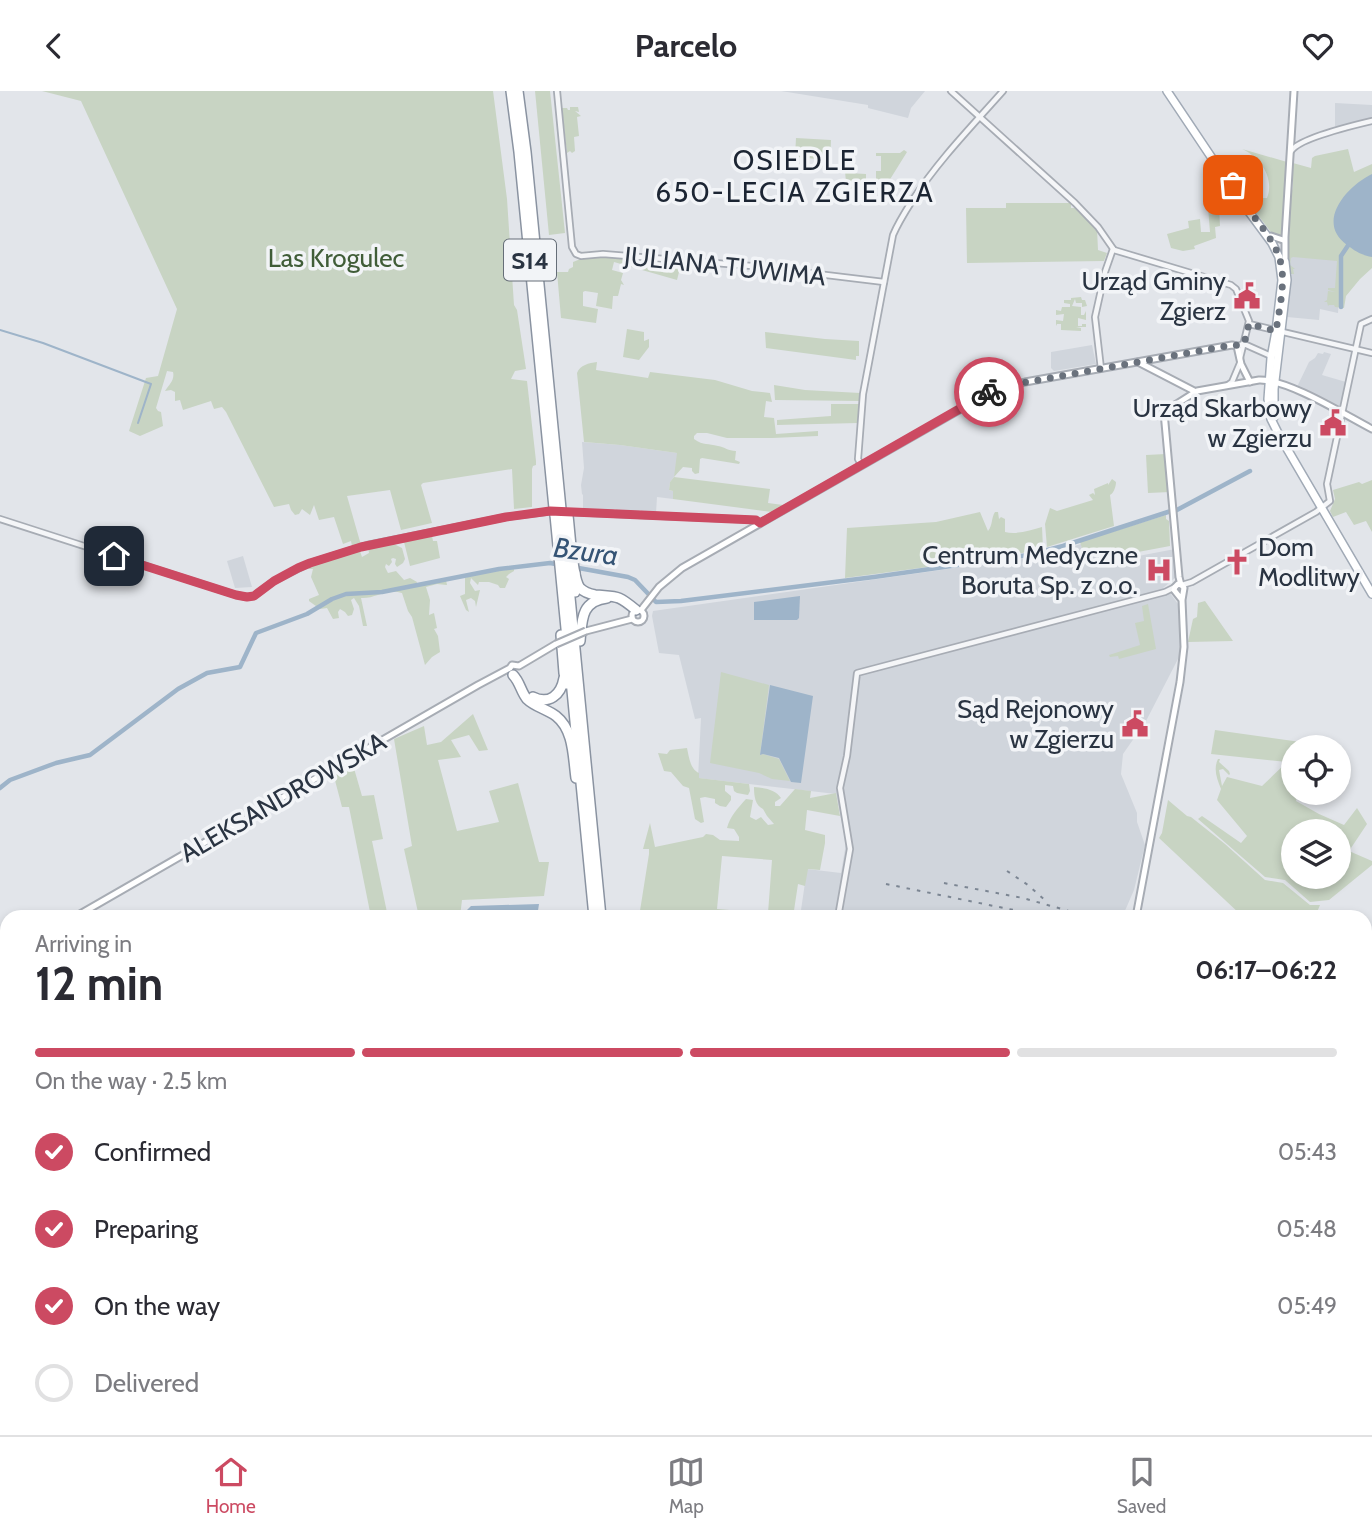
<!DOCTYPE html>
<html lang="en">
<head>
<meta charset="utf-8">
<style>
  :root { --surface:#fff; --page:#f7f7f7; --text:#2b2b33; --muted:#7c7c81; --line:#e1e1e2; --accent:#cc4a62 }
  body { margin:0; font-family:Cabin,sans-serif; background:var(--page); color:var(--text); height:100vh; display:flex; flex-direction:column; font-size:26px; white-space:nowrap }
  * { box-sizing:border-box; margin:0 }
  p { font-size:23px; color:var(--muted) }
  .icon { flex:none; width:38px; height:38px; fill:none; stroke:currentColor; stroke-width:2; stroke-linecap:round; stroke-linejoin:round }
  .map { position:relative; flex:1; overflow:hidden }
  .sheet { position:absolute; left:0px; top:819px; width:1372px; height:525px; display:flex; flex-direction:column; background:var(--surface); border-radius:21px 21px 0 0; box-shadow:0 4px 10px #0003 }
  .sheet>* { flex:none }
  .controls { position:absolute; left:1281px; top:644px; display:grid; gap:14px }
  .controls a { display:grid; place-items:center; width:70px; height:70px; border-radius:50%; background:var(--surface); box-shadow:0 4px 10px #0003; font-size:35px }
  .pin { position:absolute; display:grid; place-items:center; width:60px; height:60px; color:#fff; margin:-30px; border-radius:14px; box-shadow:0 4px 10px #0006 }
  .courier { position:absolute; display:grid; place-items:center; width:70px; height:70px; margin:-35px; border:5px solid #cc4a62; border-radius:50%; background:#fff; color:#222; box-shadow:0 2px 9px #0007 }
  .summary em { font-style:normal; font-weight:700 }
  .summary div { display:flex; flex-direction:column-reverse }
  .summary { display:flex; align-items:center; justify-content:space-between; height:119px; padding:0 35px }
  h1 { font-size:46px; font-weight:700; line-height:52px }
  .bar { display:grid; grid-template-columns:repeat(4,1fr); gap:10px 7px; align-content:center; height:84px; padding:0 35px }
  .bar i { height:9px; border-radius:5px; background:var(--line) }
  .bar .on { background:var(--accent) }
  .bar p { grid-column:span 4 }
  ol { padding:0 35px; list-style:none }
  li { display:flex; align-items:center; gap:21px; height:77px }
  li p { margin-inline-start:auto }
  li .icon { padding:7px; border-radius:50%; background:var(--accent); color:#fff; stroke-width:4 }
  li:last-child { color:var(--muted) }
  li i { width:38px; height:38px; border:4px solid var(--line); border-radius:50% }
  header { display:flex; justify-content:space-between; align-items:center; height:91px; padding:0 35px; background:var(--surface); font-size:32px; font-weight:700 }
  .tabs { display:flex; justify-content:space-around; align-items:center; height:98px; border-top:2px solid var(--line); background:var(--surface); font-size:19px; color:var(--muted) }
  .tabs a { display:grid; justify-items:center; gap:4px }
  .tabs .on { color:var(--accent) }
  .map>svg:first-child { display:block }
</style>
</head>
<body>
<header><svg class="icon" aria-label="back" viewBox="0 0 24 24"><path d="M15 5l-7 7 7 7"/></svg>Parcelo<svg class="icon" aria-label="heart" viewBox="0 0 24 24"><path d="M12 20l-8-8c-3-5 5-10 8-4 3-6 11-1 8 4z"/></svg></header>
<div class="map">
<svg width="1372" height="1344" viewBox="0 0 1372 1344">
  <rect width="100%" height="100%" fill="#e2e5ea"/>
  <g fill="#d0d5dc">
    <polygon points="781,0 925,0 911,17 908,27 868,17 868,14"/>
    <polygon points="1335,12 1372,14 1372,27 1342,35 1335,35"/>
    <polygon points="1287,165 1337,169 1339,208 1338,222 1320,218 1319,229 1287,226 1292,183"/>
    <polygon points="1092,254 1096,273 1054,280 1051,277 1051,261"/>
    <polygon points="1324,261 1331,263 1322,284 1346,291 1342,314 1337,316 1297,296 1309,271 1315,267 1318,262 1323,263"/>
    <polygon points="582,351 620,354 677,362 677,375 674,386 670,391 669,399 673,400 673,408 657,406 656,422 653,422 651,420 648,422 643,422 640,419 638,422 629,421 626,419 624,421 619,421 615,418 611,420 583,419 583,404 582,403 581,394 584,377"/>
    <polygon points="1081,453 1085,467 1105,462 1107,471 1175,458 1176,486 1163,497 1167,498 1178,513 1181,553 1179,566 1146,630 1123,663 1121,683 1137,722 1137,731 1145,754 1134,799 1124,822 1125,826 800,826 807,778 841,782 846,752 836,703 698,687 701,627 695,628 679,564 659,562 652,525 653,520 1046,464"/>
    <polygon points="243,465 252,496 235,497 227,470"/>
  </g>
  <g fill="#c8d4c3" fill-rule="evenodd">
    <path d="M42,0H493L507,108L514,214L517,219L526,278L515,280L511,288L527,290L536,370V374L533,375L532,378V416L514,418L512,378L423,392L421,394L432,432L401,439L390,399L347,405L361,454L352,455L351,450L343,453L334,426L319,429L314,414L310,424L302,418L299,423L295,424L291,419L289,413L274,416L226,321L222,316L214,318L211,310L183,319L180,309L175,310V301L171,299L165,300C169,294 175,289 173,281L167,280L156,317L158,320L161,321L163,335L140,345L129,340L146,287L158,285L177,218L81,10Z"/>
    <polygon points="535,0 550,0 565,142 549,144"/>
    <polygon points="570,16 578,16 579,21 575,20 581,25 577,26 579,45 574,46 575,60 572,62 570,60 567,62 562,17 567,17 568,19 570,19"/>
    <polygon points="796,47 831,49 830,77 819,76 818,68 795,66"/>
    <path d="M1242,58L1287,71L1283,141L1279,147L1274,145L1248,111L1257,107H1267C1275,87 1260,66 1242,58Z"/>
    <path d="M1348,58L1354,81L1372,73V177L1360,188L1346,205L1344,217L1335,216L1334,214H1329L1328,215L1327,211H1324L1327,209L1328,200L1336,201L1328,199V197H1335L1337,170L1293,166L1291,167L1290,174L1295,178H1293L1294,183H1291C1285,155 1288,127 1292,100C1294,91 1292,81 1293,72L1311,77L1312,67L1315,65Z"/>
    <polygon points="904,59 907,61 884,98 876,94 876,80 881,80 881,65 876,65 876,62 900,62"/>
    <polygon points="845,80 848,80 849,82 866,83 866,88 873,88 873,98 869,103 847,103"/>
    <polygon points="1006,112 1071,112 1071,117 1078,117 1097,138 1098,159 1107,162 1104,170 967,172 966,117 1006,117"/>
    <polygon points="1219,115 1220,135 1215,136 1216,147 1194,155 1195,158 1183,160 1171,157 1167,143 1189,137 1188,130 1200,128 1201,141 1210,141 1208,116"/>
    <polygon points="601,165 681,173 677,189 614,171 612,179 623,182 621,189 624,194 621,193 618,205 613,205 612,218 596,215 598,202 585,200 583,201 583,215 598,218 596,232 561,227 557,181 568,181 569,178 573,176 573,171 583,167"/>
    <polygon points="1081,206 1082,209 1085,209 1087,215 1082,216 1082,212 1076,212 1075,208 1072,215 1081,216 1081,224 1084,224 1086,220 1086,229 1078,227 1078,235 1082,235 1082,233 1086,233 1086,236 1076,236 1081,237 1081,240 1061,239 1061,233 1057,233 1056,235 1056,229 1063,230 1064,223 1056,224 1056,219 1061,220 1062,216 1070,216 1070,213 1064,212 1064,209 1071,209 1071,207"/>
    <polygon points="627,238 644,241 644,250 649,248 649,256 639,269 623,266"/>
    <polygon points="765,241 825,248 859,250 859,265 856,265 856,269 766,257"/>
    <path d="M597,271L596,279L648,287L650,281L715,289L752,300L770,302L772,311L766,310L764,326L774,327L776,343L818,340V345L772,347H727L707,342H697L694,345V348C704,355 708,352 718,355C725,356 728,360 736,360L735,369L740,371L739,373L702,367L700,368L699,382L695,383L692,380V377L683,376L674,386L770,398L768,412L783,414V415L772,421L673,408V400L669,399L670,391L674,386L677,362L620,354L584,351L577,282C580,274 589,272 597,271Z"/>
    <polygon points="774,294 805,299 860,302 860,310 775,309"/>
    <polygon points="831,313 859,313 858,332 777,334 777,329 831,325"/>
    <polygon points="1166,363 1170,401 1148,402 1146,364"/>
    <path d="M1112,388L1116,391C1116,395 1114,402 1110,404L1114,435L1047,456L1045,433L1050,417L1057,420L1093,409L1089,404L1093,402L1095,404L1094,398L1108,392V394Z"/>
    <polygon points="1372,389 1372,441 1366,430 1354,434 1346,421 1333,426 1330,420 1335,408 1333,399 1359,391 1362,393"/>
    <path d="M980,421L988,440C993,434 991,427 995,421H998L999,428L1001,426L1005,428V441C1017,444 1031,439 1042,436L1043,457L1010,465L845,487L847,437L936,431Z"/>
    <polygon points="1166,424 1166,428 1169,430 1170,455 1106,467 1104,462 1085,467 1080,451"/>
    <polygon points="432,445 433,450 437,450 440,467 410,475 404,451"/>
    <path d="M392,452L402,457L405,468L403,472L397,476L395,473L396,468L393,467L391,468L392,471L389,475L386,473L385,476L388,482L396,480L404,489L410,487L417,491L416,495L446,489L447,494L437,493L426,496L430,509L429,524L434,522L437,537L434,538L438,545L440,561L432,566L425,574L412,526L408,520L402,502C386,497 375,508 361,507L367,535H363L359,515L354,507L351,509L354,518L352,524L348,525L345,521L340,518L338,521L339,527L333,528L327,517L320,518L309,510V508L319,504L311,486L313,478H309L308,475L360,460L362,466L369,462L368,456Z"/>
    <polygon points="514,478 514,480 509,483 506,486 509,488 505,497 500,497 498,494 489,491 479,491 478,494 471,487 470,492 475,500 480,499 476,516 475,510 471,507 466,509 469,521 466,519 460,505 465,503 465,487 475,483"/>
    <polygon points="1205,510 1233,550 1188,551 1193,528 1197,526 1198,512"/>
    <polygon points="1148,513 1156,558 1119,568 1118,565 1110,566 1109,564 1140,554 1135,532 1144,530 1142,515"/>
    <polygon points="721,581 769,594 760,664 763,663 779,668 790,690 772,688 759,682 710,672"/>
    <polygon points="473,623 488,659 479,660 469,644 451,649 461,666 438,669 457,740 499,731 489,700 518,692 539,771 549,771 544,805 462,809 460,826 419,826 404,758 412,755 394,648 424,635 427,654 441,651"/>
    <path d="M1215,639L1315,653L1317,656H1293V702H1298L1296,710L1319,723L1344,734L1357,717L1367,733L1349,760L1372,770V774L1329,809L1310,811L1285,789L1265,786L1198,728L1202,725L1241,752L1247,745L1217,709L1221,698C1217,688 1213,678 1218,668H1220L1219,671L1229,680L1230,683L1229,684L1223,678L1219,679L1222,695L1227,686L1262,695L1287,671L1211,663ZM1293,740H1339V786H1293Z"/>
    <path d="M687,657C689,666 690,678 699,682V687L749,693L750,700L748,704L737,702L734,700L733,695L725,694V700L731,705V709L726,716L720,715L715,712V708L705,706L700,707L704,731L701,732L695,728L689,697L683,695L671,681L664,680L658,662L667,663L670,659Z"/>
    <polygon points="351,667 362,705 374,704 383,748 372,750 388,826 371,826 349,716 342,716 332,678"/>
    <path d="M754,696C764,697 775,698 781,707L775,711V715H780L795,698L811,700L810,707L836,702L840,725L807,719L805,739L825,744V752L820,779L808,778L805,795L798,793L793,826H639L649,763V758H643L650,732L655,756L703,746L706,743L713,744L720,749L739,750V746L734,738L727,737C730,725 738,717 746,708L753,709L750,726L756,729L761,726L768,734L774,733L767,725L763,718C755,714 754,705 754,696ZM722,765L772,769L768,822L717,818Z"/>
    <polygon points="1168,709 1187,725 1191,726 1225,753 1265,789 1283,792 1310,814 1320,814 1315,826 1240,826 1241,824 1159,747 1162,742"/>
    <polygon points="1365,945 1372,957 1372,1344 869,1344 872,1337 1365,1337"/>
    <polygon points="7,1096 7,1337 56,1337 56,1344 0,1344 0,1097"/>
  </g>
  <g fill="#9eb4c9">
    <path d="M1372,83V166C1361,164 1355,160 1347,154C1315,131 1347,95 1372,83Z"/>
    <polygon points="800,505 799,527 797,529 754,529 754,511"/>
    <polygon points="770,594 813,605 801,692 791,691 779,667 763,663 760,664"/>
    <polygon points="539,813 537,826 466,826 467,819 471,815"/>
  </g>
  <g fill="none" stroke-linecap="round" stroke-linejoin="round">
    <g stroke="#9eb4c9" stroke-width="2">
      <polyline points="0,239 43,252 151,293 138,332"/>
      <polyline points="0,1098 7,1097"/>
      <polyline points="1365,1194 1369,1196 1370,1193 1372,1195"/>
    </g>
    <g stroke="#9eb4c9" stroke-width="4.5">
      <polyline points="1341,216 1341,165 1351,150"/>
      <polyline points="1175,420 1250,380"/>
      <polyline points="573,476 628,486 635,489 656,511 681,510 874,486 1028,464 1063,455 1171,420"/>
      <polyline points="0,697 10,689 56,672 90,664 178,598 207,582 240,576 256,542 307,523 332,508 346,503 382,501 499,478 550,472 561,474"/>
      <polyline points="0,1239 7,1249"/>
      <polyline points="16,1337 18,1344"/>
    </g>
    <g stroke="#a7acb4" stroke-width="8">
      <g id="tertiary">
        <polyline points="557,0 572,156 576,163 581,165 603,163 752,175 884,191"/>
        <polyline points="951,0 1075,112 1098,136 1114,159 1231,194 1236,198 1249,230 1240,267"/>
        <path d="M1291,60C1300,47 1355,34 1372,30"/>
        <polyline points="1249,233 1372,262"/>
        <polyline points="1237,255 1244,253 1271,265"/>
        <polyline points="1101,278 1095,226 1105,181 1113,158"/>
        <polyline points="1228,294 1232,291 1240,272"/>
        <path d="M861,374L858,368L863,303L893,144C898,132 905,121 912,110C938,70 971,36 1003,0"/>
        <polyline points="566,421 756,429 760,432"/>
        <polyline points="0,428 236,504 247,506 254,505 274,490 310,472 367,454 506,426 554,420"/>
        <polyline points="1182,494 1192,491 1215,478 1316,421 1330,410 1327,393 1361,233 1372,228"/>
        <polyline points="838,826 850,758 840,697 847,665 857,582 1165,501 1175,496"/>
      </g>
    </g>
    <g stroke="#a7acb4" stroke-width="9">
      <g id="secondary">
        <polyline points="1271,145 1283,149"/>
        <polyline points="1285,173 1285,146 1294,0"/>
        <polyline points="1138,271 1196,301"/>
        <path d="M1181,494L1179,486L1164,321L1197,300L1259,289C1288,288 1345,324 1372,338"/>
        <circle cx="638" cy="525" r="6"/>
        <polyline points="641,519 659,496 682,477 994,299 1025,291 1232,254 1237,255 1241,273 1250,291"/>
        <polyline points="586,540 632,528"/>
        <polyline points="75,826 478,594 510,577 512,574 519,575 556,553"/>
        <polyline points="1136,826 1180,591 1184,556 1182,509 1184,497 1182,494 1178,493 1175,496 1174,499 1182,509"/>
        <polyline points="0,869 7,865"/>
        <polyline points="953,1344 955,1337"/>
      </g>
    </g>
    <g stroke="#a1aab6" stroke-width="10">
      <g id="primary">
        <polyline points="1167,0 1238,106 1272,152 1279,166 1282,189 1276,240 1271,267 1268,308 1271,328 1279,344 1372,503"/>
        <polyline points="1274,326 1274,298 1287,189 1285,171"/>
      </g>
    </g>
    <g stroke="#8a93a1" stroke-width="12">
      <g id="motorway">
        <polyline points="511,0 519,61 554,417"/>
        <polyline points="518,0 526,61 561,418"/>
        <polyline points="555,424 594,826"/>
        <polyline points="562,424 601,826"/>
        <path d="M568,425C570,439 572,487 580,497C584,501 590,503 595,504C617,506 617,503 636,519"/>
        <polyline points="575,482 575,501"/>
        <polyline points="561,544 564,582 567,593"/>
        <path d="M580,550C582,529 581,510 607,507"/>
        <path d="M513,584C520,591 521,601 527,608C535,616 547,618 556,625C574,639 573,666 576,687"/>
        <path d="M533,606C549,614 561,604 564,587"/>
        <polyline points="487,1344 491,1337"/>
        <polyline points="495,1344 499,1337"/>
      </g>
    </g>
    <use href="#tertiary" stroke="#f5f6f8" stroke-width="4.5"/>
    <use href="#secondary" stroke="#fff" stroke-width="5"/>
    <use href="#primary" stroke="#fff" stroke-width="7"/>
    <use href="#motorway" stroke="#fff" stroke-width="9"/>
    <g stroke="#7c8693" stroke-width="2" stroke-dasharray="3.5 7" stroke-linecap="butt">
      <polyline points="1007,780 1028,794 1046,810"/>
      <polyline points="944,792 1023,807 1090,826"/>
      <polyline points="886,793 1048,826"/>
      <polyline points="1365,906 1372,909"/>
    </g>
    <g stroke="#a7acb4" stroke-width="9" stroke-linecap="butt">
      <polyline id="secondary-bridge" points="556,553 586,540"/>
    </g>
    <g stroke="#8a93a1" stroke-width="12" stroke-linecap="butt">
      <g id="motorway-bridge">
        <polyline points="554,417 555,424"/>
        <polyline points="561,418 562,424"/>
      </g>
    </g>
    <use href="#secondary-bridge" stroke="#fff" stroke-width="5"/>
    <use href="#motorway-bridge" stroke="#fff" stroke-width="9"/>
  </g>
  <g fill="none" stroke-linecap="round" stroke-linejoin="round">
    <path stroke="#6a727d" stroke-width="7" stroke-dasharray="0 12.6" d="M989,301L1011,294L1226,255L1241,254L1244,253L1249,233L1276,240C1279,220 1284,199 1282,179C1278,144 1243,120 1229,90L1233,94"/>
    <polyline stroke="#cc4a62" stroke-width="9" points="114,465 236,504 247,506 254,505 274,490 298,477 310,472 361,456 506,426 550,420 756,429 760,432 989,301"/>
  </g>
  <defs>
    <g id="civic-bare" transform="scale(2.1)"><path d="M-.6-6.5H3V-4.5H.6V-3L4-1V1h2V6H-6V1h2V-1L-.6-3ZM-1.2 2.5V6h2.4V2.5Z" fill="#cc4a62" stroke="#f2f4f7" stroke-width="2.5" paint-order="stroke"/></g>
    <g id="church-bare" transform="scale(2.1)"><path d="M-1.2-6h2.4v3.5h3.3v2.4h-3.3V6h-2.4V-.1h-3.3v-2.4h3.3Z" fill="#cc4a62" stroke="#f2f4f7" stroke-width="2.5" paint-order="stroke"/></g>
    <g id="hospital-bare" transform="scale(2.1)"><path d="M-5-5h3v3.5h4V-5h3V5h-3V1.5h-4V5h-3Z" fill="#cc4a62" stroke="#f2f4f7" stroke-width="2.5" paint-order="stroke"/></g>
  </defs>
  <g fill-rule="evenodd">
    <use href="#civic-bare" x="1247" y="205"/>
    <use href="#civic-bare" x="1333" y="332"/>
    <use href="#church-bare" x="1237" y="471"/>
    <use href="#hospital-bare" x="1159" y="479"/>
    <use href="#civic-bare" x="1135" y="633"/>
  </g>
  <g text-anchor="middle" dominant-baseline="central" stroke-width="7" stroke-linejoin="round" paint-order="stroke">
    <rect fill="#f2f4f7" stroke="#666e78" stroke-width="2" x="504" y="148.5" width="52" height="41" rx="5"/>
    <g font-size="24" font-weight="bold" fill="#2a3442">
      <text x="530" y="169">S14</text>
    </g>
    <g font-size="26" fill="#405d38" stroke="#f2f4f7">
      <text x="336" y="167">Las Krogulec</text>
    </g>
    <g font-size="26" fill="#2a3442" stroke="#f2f4f7">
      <text transform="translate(725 175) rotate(6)">JULIANA TUWIMA</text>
      <text transform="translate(283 706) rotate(-30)">ALEKSANDROWSKA</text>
    </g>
    <g font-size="26" fill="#2a3442" stroke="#f2f4f7" text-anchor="end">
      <text x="1226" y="190">Urząd Gminy<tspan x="1226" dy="30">Zgierz</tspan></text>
      <text x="1312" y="317">Urząd Skarbowy<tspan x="1312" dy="30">w Zgierzu</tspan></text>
      <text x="1258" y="456" text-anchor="start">Dom<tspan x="1258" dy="30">Modlitwy</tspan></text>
      <text x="1138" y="464">Centrum Medyczne<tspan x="1138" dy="30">Boruta Sp. z o.o.</tspan></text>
      <text x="1114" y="618">Sąd Rejonowy<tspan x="1114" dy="30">w Zgierzu</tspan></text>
    </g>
    <g font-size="28" letter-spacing="2" fill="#1c2533" stroke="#f2f4f7">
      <text x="795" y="69">OSIEDLE<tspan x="795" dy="32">650-LECIA ZGIERZA</tspan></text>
    </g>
    <g font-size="28" font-style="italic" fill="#355475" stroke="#f2f4f7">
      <text transform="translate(586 460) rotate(8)">Bzura</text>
    </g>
  </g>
</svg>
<div class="controls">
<a><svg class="icon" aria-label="locate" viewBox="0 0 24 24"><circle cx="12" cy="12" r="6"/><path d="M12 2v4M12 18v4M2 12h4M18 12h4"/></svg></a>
<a><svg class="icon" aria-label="layers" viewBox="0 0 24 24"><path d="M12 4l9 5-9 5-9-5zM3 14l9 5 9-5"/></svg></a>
</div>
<div class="pin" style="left:1233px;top:94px;background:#ea580c"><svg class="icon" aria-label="bag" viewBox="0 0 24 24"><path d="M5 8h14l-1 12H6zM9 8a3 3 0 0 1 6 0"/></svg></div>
<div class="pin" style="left:114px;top:465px;background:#1f2937"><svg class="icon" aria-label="home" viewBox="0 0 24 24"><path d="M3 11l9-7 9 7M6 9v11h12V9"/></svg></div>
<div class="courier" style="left:989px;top:301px"><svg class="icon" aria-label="bike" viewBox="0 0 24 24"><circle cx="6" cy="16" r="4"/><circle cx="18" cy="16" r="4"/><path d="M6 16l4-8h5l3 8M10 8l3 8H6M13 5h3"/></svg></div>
<section class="sheet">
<div class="summary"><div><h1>12 min</h1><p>Arriving in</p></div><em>06:17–06:22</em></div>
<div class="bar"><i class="on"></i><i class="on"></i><i class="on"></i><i></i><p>On the way · 2.5 km</p></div>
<ol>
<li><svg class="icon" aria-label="check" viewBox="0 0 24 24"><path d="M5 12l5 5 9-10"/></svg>Confirmed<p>05:43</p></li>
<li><svg class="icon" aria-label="check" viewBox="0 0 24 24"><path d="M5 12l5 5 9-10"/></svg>Preparing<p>05:48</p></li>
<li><svg class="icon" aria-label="check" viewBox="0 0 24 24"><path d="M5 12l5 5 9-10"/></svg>On the way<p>05:49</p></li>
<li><i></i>Delivered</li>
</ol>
</section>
</div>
<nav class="tabs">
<a class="on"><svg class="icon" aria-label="home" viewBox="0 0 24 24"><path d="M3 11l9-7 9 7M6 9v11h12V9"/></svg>Home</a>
<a><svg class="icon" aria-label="map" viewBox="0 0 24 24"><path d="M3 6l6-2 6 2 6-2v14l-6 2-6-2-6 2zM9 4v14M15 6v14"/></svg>Map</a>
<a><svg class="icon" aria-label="saved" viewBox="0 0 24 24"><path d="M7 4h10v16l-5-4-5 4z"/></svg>Saved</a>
</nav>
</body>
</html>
